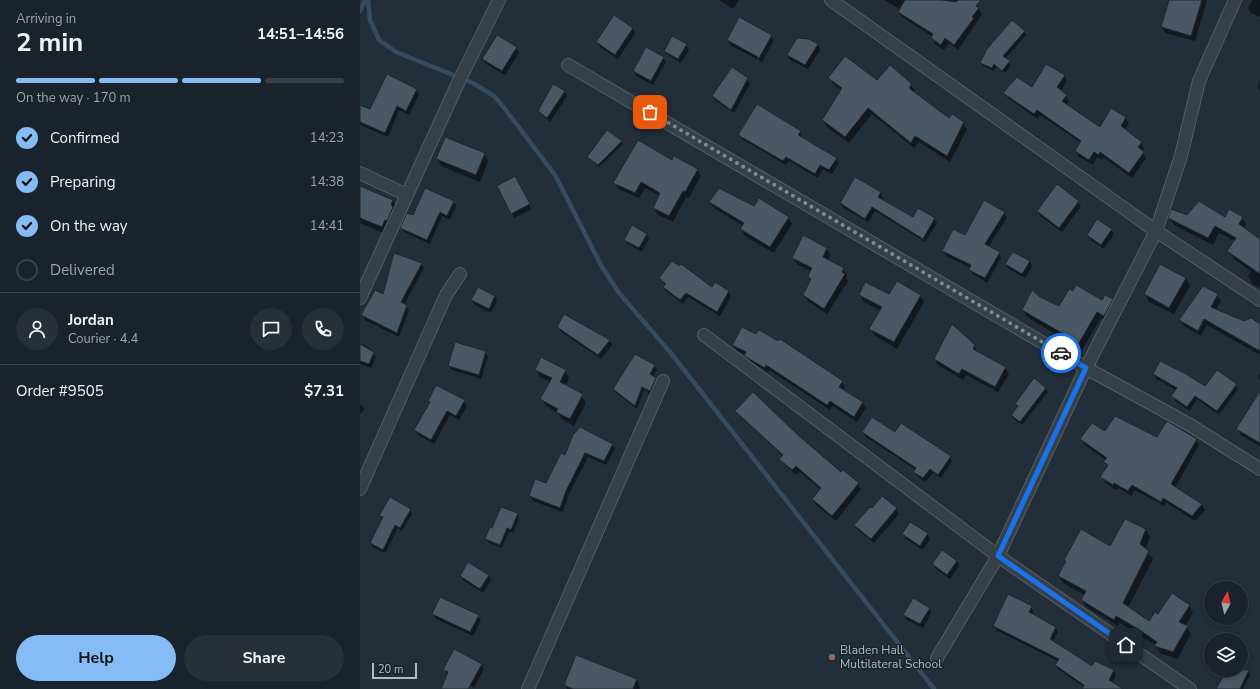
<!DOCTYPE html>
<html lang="en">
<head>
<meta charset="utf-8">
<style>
  :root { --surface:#1a222b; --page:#272f37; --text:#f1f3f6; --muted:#9fa4a9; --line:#383f47; --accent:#86bcf5 }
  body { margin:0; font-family:"Nunito Sans",sans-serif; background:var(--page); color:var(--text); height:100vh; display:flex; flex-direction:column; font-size:15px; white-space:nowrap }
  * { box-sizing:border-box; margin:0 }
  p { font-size:13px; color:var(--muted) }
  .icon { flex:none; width:22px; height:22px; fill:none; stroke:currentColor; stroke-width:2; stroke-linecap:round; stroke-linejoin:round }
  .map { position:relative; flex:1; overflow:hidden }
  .drawer { display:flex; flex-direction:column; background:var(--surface); width:360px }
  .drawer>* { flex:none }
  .needle { width:26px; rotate:8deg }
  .fabs { position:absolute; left:844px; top:581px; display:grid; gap:8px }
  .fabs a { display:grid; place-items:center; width:44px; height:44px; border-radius:50%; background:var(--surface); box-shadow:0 2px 6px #0003,0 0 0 1px var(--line); font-size:20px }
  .scale { position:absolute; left:12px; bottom:10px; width:45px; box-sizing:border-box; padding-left:4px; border:2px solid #b0bbc5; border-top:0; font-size:11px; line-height:14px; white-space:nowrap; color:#b0bbc5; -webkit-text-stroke:3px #1b252e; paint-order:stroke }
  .pin { position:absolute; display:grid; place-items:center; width:34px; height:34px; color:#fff; margin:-17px; border-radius:8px; box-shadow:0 2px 6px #0006 }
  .courier { position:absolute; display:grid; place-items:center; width:40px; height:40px; margin:-20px; border:3px solid #1a73e8; border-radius:50%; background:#fff; color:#222; box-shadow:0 1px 5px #0007 }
  .overview em { font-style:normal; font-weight:700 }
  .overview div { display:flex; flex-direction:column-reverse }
  .overview { display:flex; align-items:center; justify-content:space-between; height:68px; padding:0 16px }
  h1 { font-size:26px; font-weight:700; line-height:30px }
  .bar { display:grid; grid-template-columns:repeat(4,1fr); gap:6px 4px; align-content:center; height:48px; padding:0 16px }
  .bar i { height:5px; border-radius:3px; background:var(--line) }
  .bar .active { background:var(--accent) }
  .bar p { grid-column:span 4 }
  .line { display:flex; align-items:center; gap:10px; padding:0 16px; border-top:1px solid var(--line) }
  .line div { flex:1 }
  .round { display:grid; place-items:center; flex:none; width:42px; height:42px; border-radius:21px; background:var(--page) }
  ol { padding:0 16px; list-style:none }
  li { display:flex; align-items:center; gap:12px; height:44px }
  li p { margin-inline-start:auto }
  li .icon { padding:4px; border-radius:50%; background:var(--accent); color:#111; stroke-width:4 }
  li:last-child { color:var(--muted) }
  li i { width:22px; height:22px; border:2px solid var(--line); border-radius:50% }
  .cta { display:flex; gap:8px; margin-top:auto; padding:8px 16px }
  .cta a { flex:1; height:46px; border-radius:24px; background:var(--accent); color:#111; font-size:16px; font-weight:700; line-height:46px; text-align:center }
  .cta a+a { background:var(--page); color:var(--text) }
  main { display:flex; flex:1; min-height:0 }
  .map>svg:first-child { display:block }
</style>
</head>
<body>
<main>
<section class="drawer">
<div class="overview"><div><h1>2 min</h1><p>Arriving in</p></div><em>14:51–14:56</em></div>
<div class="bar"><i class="active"></i><i class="active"></i><i class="active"></i><i></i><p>On the way · 170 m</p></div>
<ol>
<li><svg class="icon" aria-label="check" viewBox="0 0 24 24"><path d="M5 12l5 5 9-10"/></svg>Confirmed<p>14:23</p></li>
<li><svg class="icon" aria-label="check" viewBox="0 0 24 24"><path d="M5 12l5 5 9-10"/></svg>Preparing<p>14:38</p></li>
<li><svg class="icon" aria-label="check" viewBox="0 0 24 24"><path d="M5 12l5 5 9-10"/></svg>On the way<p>14:41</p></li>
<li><i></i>Delivered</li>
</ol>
<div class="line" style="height:72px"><a class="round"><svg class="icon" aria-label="person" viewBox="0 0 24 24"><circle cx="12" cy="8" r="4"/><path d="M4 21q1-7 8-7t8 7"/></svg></a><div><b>Jordan</b><p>Courier · 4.4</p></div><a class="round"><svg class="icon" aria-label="chat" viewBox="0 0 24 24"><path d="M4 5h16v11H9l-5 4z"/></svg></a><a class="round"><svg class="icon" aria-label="phone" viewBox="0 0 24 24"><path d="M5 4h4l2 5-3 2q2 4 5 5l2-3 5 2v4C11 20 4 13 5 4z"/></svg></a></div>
<div class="line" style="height:52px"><div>Order #9505</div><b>$7.31</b></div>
<div class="cta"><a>Help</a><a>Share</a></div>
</section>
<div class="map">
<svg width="900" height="689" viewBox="0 0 900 689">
  <rect width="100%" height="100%" fill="#222e39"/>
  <g fill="#0007">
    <polygon points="359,0 379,0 373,9"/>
    <polygon points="524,0 608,0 618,8 622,14 598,50 589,43 584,50 575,44 573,37 542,17 539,12 540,9"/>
    <polygon points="810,0 847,0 835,41 805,33 802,27"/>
    <polygon points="892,0 900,0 900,17 891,13 888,8"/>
    <polygon points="272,28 275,33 258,59 240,47 237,42"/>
    <polygon points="664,31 666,35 645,59 651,65 645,73 636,67 634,71 623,66 621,63"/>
    <polygon points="411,36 414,40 402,62 370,45 368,40"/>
    <polygon points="448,40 458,45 460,50 448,69 430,60 428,55"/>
    <polygon points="326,45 329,50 321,63 308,55 305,51"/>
    <polygon points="156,48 159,53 145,75 126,64 123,59"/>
    <polygon points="303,58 306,62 293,85 276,76 274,71"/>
    <polygon points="704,75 707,81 701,91 709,101 706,105 740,128 765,118 769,123 764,130 781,143 784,148 782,152 786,158 772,178 743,157 742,160 737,157 733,165 719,157 716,151 721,143 680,115 677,119 648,98 644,93 672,88"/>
    <polygon points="470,78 551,85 555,91 553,93 589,120 603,123 607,129 590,162 559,142 554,148 512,114 489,143 467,127 463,120 481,90 473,84"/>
    <polygon points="387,79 390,84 374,113 356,101 353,96"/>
    <polygon points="900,80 900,91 898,87"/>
    <polygon points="56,90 59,94 49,115 39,110 28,137 0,125 0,107 11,110"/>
    <polygon points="204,91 207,96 190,122 179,111"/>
    <polygon points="247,131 263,144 239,167 228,157"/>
    <polygon points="440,132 442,138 476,159 479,163 472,174 463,169 458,178 429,161 426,165 382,139 379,135"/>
    <polygon points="124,154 128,161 120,182 81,166 77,159"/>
    <polygon points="312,161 337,170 341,176 329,198 326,197 313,222 297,214 294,208 300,196 285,188 279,198 258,189 255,183"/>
    <polygon points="155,178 171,209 154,218 152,213"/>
    <polygon points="0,187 33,201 37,208 26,234 0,223"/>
    <polygon points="521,193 523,197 522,200 553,218 574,219 577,223 565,242 515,211 508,222 483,208 481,203"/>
    <polygon points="624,201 644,213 647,218 628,247 639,253 641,258 627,283 613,274 610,270 611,268 586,256 583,251 605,236"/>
    <polygon points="94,202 96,206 90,220 82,216 70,244 44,232 41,228 53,217"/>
    <polygon points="350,202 395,208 428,217 432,224 414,253 385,236 381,229 383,226 354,208"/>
    <polygon points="718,202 721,206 702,232 680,216 678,211"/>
    <polygon points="828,216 882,217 886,225 884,229 900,240 900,288 892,284 888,276 891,271 875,260 870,252 875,241 859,233 853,245 814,225 809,218"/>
    <polygon points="751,230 754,234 744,249 731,240 728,235"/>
    <polygon points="287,234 289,239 282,252 268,244 265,240"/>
    <polygon points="443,237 467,249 470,255 468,261 483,269 487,275 486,277 488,281 467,314 448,301 444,295 451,281 449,276 451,272 437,264 433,258"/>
    <polygon points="653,253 670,262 672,267 665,278 649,269 646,265"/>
    <polygon points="61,264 64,268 44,305 49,310 39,337 5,320 2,315"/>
    <polygon points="300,278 352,288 355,284 369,292 371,297 360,316 328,297 323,304 307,292 304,288 306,285"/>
    <polygon points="826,278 830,286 814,314 789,302 785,294"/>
    <polygon points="500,295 560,295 564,302 537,349 514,335 511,329 521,311 504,302"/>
    <polygon points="857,295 861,301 856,310 884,322 900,325 900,355 847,325 841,336 824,326 820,320"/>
    <polygon points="135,296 137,301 131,313 115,305 112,300"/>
    <polygon points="680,298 700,307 752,300 756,307 748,322 741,318 722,350 667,317 663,310"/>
    <polygon points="198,327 249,340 252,345 241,359 201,332"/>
    <polygon points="397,336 482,382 485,387 483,391 503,403 506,408 497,422 473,406 470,410 409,370 408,372 390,362 386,355 376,350 373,345"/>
    <polygon points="0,343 9,348 16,357 11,368 0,364"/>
    <polygon points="614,346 618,353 645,368 649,374 638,392 606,375 603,380 578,365 575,359"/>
    <polygon points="125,352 128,357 121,379 92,370 89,366"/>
    <polygon points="295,366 297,370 293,377 298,382 293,395 284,390 277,409 256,393 254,389"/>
    <polygon points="176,370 205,371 209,378 205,386 220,394 225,401 225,405 214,426 202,419 198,413 186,406 181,399 191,382 180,377"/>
    <polygon points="900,373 900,380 898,377"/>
    <polygon points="794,374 845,387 876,385 878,389 859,415 837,399 830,411 815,401 812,396 816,390 796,379"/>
    <polygon points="685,388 688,392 662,425 654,419 652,416 658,407 656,404"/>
    <polygon points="900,393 900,446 881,435 878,429"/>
    <polygon points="69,401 104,401 107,406 99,420 90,415 74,444 58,435 55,430 70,403"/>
    <polygon points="0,404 5,409 0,414"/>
    <polygon points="377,411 438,437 481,473 498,484 501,489 476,521 456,505 453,499 461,490 439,471 436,475 424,464 421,459 423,456 380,416"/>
    <polygon points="503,432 535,433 590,456 592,461 581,478 573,473 565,482 557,476 555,472 556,470 506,437"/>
    <polygon points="745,433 797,439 836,440 839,445 815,488 842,505 845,510 835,521 806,502 804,506 775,490 771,496 758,488 756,490 745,482 742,477 748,468 745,462 746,460 725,445 722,439"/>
    <polygon points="252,444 255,449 246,465 228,457 208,496 203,512 173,501 170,496 186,485 205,457"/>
    <polygon points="536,509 539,514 514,543 498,530 495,525"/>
    <polygon points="50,510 52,514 42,531 38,528 25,553 13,547 11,543 23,519 21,516"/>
    <polygon points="157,514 159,518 153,533 149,531 142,548 129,543 126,539 133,529"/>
    <polygon points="786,530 790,537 785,549 793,559 768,608 789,622 799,615 829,605 833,613 825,626 831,634 817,659 800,653 795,645 760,623 758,626 726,607 722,600 725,595 703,583 699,576 706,562 705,560 751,547"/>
    <polygon points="543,534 567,534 570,539 563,550 546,539"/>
    <polygon points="597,561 599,566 590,579 576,569 573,564"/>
    <polygon points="101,576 129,576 131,580 123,593 103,580"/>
    <polygon points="671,607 673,611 672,615 696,628 698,632 693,641 733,668 753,671 756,675 752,683 761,689 723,689 724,687 698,669 696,665 698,661 636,630 634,626"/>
    <polygon points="569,608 571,613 563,628 547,620 544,615"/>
    <polygon points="73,614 118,616 121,621 113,636 76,619"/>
    <polygon points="850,649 851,649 851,664 844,657"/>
    <polygon points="217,656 277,680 280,689 207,689 205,685"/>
    <polygon points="121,665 124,669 114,688 87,674 84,670"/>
    <polygon points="881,668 888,671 890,675 883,689 857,689 866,675 859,670 881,670"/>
  </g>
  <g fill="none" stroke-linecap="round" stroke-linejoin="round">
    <g stroke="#364b60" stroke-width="4.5">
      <polyline points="8,0 10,20 19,40 36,52 113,83 134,96 145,109 195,175 242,267 259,293 310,352 574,689"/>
      <polyline points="0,11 5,0"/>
    </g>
  </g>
  <g fill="#4a5865" stroke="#1d2730">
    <polygon points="545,0 581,0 596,2 598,0 621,0 616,6 619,8 612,17 614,18 594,45 585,38 581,45 571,38 573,34 538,12"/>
    <polygon points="809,0 842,0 831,36 801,27"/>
    <polygon points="254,15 273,28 255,55 236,42"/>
    <polygon points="379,17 412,35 398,60 398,57 367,40"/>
    <polygon points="652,20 665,31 643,56 650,61 642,71 634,64 632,68 620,63 627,49"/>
    <polygon points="137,35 157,47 142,71 122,59"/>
    <polygon points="312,36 327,44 318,59 304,51"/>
    <polygon points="437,38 449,39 458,44 445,65 427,55"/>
    <polygon points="286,47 304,57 291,81 273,71"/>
    <polygon points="485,56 517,80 530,65 552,84 549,88 589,118 592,114 604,122 587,156 555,136 551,143 508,108 485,137 462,120 482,88 468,78"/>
    <polygon points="686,64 705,75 697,87 707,95 702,101 740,127 751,108 766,117 761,126 782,142 778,147 784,152 769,173 740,152 739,155 734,152 729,160 715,151 721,141 677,110 674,114 643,93 657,77 672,87"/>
    <polygon points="372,67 388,78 371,110 352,96"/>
    <polygon points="27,74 57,89 46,111 37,106 25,133 0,122 0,105 10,109"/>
    <polygon points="193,84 205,91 187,118 178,111"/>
    <polygon points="397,104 441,131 438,135 477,158 469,170 460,165 455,174 426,157 423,161 378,135"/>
    <polygon points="247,130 262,141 238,165 227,157"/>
    <polygon points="85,137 125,153 116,175 76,159"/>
    <polygon points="278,140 312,160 314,156 338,169 325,192 323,191 309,216 293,208 300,193 281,182 275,193 253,183"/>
    <polygon points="155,176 170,204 151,214 137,186"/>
    <polygon points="495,177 521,192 518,197 553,217 558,208 575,218 563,239 512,207 505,219 480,203"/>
    <polygon points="697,184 719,201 699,228 677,211"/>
    <polygon points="0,186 33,200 31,205 33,207 27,221 25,220 22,227 0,218"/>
    <polygon points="65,188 94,201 87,216 80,212 67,240 40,228 47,213 53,215"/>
    <polygon points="359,188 394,206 399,198 429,217 410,247 380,229 384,223 349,202"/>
    <polygon points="624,200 645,212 625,244 640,252 625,278 609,270 611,265 582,251 593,229 605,235"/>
    <polygon points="839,201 865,217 869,209 883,217 879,224 900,239 900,274 867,251 876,238 855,226 848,238 808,218 811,209 827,215"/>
    <polygon points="737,219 752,229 741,245 727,235"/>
    <polygon points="272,225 287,234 279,248 264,240"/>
    <polygon points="443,235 467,248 463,257 484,268 482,272 485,274 464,309 443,295 451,279 448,276 452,268 432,258"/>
    <polygon points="653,252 670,261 662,274 645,264"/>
    <polygon points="34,253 62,263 41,302 47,305 37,333 1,315 15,290 23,294"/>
    <polygon points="312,261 319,266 321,264 352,287 355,282 369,291 357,312 326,293 320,300 303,287 306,284 299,278"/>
    <polygon points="800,264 826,278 809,308 784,294"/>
    <polygon points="537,281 561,295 534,342 509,329 522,307 499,295 505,282 529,294"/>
    <polygon points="716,285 742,300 745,295 753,299 744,316 737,312 719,343 662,310 672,290 680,297 699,306 709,289 713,291"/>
    <polygon points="843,286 858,294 851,307 884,321 891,318 900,324 900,351 844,319 838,331 819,320"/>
    <polygon points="118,287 135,296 129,309 111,300"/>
    <polygon points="204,314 250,340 238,355 197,327"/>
    <polygon points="592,324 615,345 613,349 646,367 635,387 602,369 599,374 574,359"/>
    <polygon points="382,327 396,334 399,330 418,341 420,339 483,381 479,387 503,402 494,417 470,401 467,405 406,365 405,368 384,356 386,352 372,345"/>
    <polygon points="95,342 126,351 119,375 88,366"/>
    <polygon points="0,344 14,352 9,364 0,361"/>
    <polygon points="275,354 295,365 290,374 296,378 290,391 282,387 275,406 253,389"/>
    <polygon points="181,357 206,370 200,382 223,394 210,419 196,412 198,409 180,399 192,378 175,370"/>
    <polygon points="800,361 826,374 845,386 857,370 877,384 857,411 835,396 827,407 811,396 817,388 793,374"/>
    <polygon points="674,378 686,388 660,422 651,415 658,406 655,404"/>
    <polygon points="76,385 105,400 96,416 87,411 71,440 54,430 70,402 68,401"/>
    <polygon points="900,391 900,443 876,429"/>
    <polygon points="393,392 439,436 481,472 483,470 499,483 472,516 452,499 461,488 436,466 432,470 419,459 423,455 375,411"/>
    <polygon points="755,416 797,437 807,421 837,439 811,484 842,504 832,516 803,498 801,502 772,485 768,491 754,483 753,485 740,477 748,465 743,462 747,458 720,439 732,423 745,431"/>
    <polygon points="512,417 535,432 541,423 591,456 578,475 570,469 563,478 553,472 556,468 502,432"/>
    <polygon points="220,427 253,444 244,461 225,453 206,491 200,508 169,496 175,479 186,483 201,453 205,455 213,435"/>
    <polygon points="522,496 537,508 511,539 494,525 510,507 512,508"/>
    <polygon points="30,497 51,509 40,528 35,525 23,550 10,543 23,517 19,516"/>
    <polygon points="141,507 158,513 151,530 147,528 140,545 125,539 130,527 132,528"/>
    <polygon points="765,519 786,529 780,544 789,551 763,603 789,621 795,612 798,614 812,593 830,605 819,622 828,626 813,652 794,646 797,642 778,629 756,616 754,620 721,600 726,591 698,576 706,561 704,560 721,529 750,546"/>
    <polygon points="550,522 568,533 560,546 542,534"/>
    <polygon points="582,550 597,561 587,575 572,564"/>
    <polygon points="108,562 129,575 120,589 100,576"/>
    <polygon points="648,594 672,606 669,612 696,627 690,639 732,666 735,661 754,670 749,680 763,689 722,689 724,685 695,665 699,659 633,626"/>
    <polygon points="80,597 119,615 110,632 72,614"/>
    <polygon points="553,598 570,608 560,624 543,615"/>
    <polygon points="94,649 122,664 108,689 81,689 88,672 83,670"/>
    <polygon points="216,655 277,679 273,689 213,689 204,685"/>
    <polygon points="867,670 889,670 880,689 856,689"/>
  </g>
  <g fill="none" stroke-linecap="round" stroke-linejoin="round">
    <g stroke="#535e67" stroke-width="14">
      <g id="minor">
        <polyline points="471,0 796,231 900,300"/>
        <polyline points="208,65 726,368 830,425 900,469"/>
        <polyline points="0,173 47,195"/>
        <polyline points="0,298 98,83 139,0"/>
        <polyline points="344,335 638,556 830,689"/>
        <polyline points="0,489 86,295 100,274"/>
        <polyline points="577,658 638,556 726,368 796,231 821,156 839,81 875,0"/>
        <polyline points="168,689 303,381"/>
      </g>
    </g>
    <use href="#minor" stroke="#364049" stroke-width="12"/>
  </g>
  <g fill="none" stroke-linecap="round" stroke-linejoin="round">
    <polyline stroke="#7e8a94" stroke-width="4" stroke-dasharray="0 7.2" points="290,112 701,353"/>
    <polyline stroke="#1a73e8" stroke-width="5" points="701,353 726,368 638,556 766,645"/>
  </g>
  <circle fill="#8d6e63" stroke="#1b252e" stroke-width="1.5" cx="472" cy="657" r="4"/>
  <g text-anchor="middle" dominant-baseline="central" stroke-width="3" stroke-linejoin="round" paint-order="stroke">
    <g font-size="12" fill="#b0bbc5" stroke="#1b252e" text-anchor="start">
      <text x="480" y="650">Bladen Hall<tspan x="480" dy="14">Multilateral School</tspan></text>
    </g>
  </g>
</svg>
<div class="fabs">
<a><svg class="needle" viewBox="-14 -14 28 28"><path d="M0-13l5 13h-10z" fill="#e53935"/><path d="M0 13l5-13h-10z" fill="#9fa4a9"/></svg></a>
<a><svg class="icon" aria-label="layers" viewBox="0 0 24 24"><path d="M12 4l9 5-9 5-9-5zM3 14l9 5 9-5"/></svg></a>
</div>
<div class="scale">20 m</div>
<div class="pin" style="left:290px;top:112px;background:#ea580c"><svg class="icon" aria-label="bag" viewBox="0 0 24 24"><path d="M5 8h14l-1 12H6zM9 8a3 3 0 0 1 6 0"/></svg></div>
<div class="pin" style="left:766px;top:645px;background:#1f2937"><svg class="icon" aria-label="home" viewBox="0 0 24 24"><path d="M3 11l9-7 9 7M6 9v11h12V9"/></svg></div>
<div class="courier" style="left:701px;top:353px"><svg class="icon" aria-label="car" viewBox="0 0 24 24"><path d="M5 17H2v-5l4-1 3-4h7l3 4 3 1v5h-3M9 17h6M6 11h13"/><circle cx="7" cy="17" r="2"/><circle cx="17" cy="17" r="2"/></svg></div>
</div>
</main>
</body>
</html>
